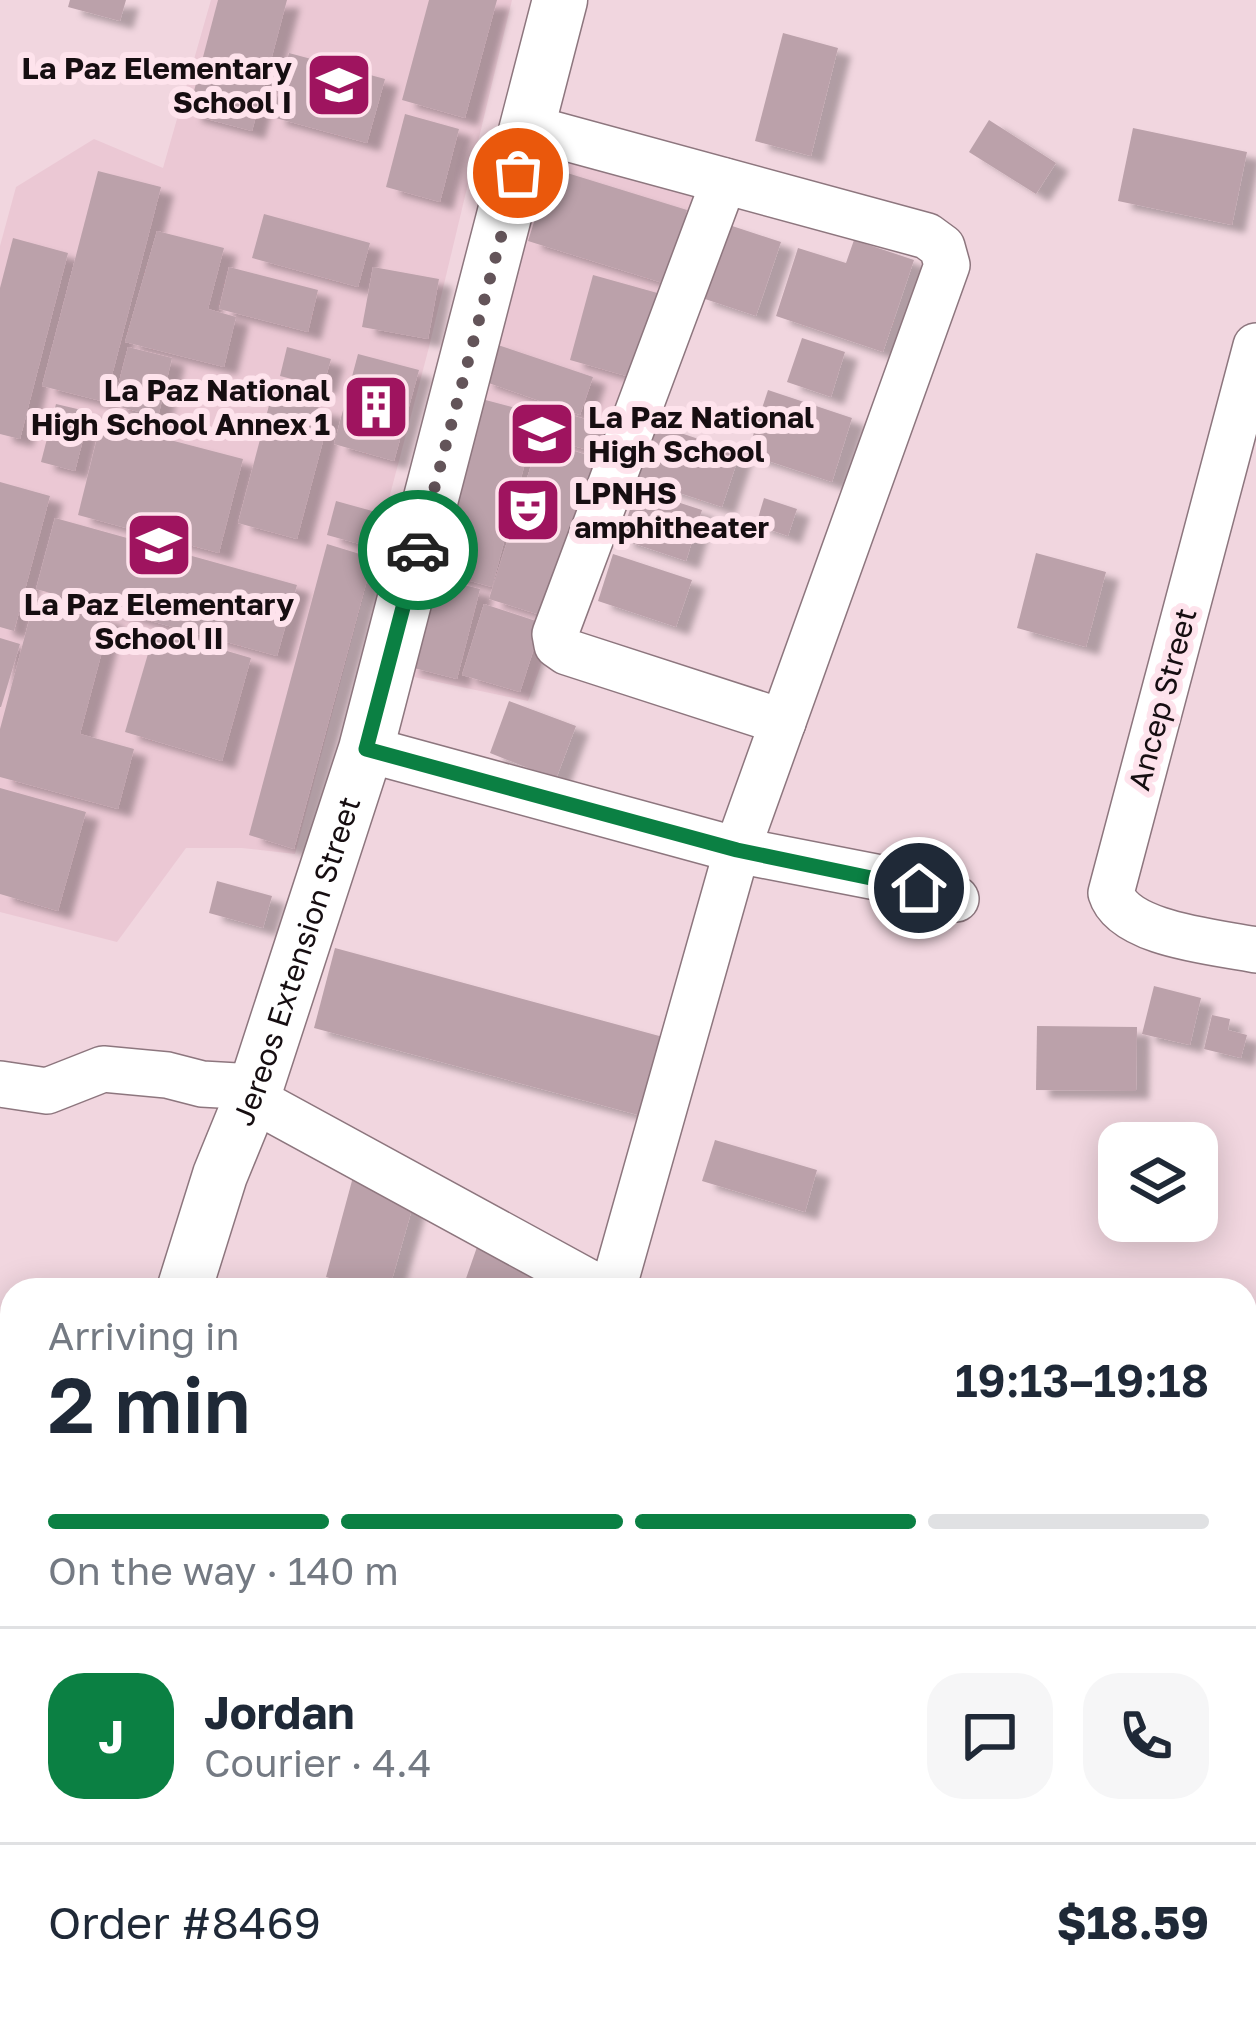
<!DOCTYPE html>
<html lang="en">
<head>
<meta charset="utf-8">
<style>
  :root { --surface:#fff; --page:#f6f6f7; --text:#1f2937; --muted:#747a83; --line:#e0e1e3; --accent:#0b8043 }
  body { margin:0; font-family:"Golos Text",sans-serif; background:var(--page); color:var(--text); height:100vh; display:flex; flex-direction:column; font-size:45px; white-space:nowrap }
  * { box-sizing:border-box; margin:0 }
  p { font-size:39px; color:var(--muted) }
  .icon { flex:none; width:66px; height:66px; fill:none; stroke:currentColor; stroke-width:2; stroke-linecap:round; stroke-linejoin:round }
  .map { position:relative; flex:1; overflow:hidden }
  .panel { position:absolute; left:0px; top:1278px; width:1257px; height:747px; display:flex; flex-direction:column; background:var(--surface); border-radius:36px 36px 0 0; box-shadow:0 6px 30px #0003 }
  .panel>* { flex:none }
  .tools { position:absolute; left:1098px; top:1122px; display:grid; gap:24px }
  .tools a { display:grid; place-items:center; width:120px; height:120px; border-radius:24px; background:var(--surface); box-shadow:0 6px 30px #0003; font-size:60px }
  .pin { position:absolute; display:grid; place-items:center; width:102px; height:102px; color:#fff; margin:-51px; border:6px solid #fff; border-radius:50%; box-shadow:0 3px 12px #0007 }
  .courier { position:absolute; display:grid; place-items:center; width:120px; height:120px; margin:-60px; border:9px solid #0b8043; border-radius:50%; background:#fff; color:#222; box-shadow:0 3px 15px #0007 }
  .head em { font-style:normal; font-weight:600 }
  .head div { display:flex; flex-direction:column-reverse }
  .head { display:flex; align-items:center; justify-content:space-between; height:204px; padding:0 48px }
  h1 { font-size:78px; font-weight:600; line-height:90px }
  .bar { display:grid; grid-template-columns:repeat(4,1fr); gap:18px 12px; align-content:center; height:144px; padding:0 48px }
  .bar i { height:15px; border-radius:9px; background:var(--line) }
  .bar .active { background:var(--accent) }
  .bar p { grid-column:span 4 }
  .line { display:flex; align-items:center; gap:30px; padding:0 48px; border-top:3px solid var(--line) }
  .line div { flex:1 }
  .round { display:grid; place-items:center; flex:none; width:126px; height:126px; border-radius:36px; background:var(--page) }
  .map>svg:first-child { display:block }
</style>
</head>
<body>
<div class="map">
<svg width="1256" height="2023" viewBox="0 0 1256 2023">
  <defs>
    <filter id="shadow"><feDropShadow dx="13" dy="8" stdDeviation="3" flood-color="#0004"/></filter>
  </defs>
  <rect width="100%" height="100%" fill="#f1d6df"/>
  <g fill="#ebc8d4">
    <polygon points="211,0 512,0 428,351 295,854 242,848 186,848 117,942 0,912 0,246 16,187 94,139 163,168"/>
    <polygon points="540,154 712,195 528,701 390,672"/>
  </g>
  <polygon fill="#f7bed3" points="1245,1338 1256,1339 1256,1847 1245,1844"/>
  <g fill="#bba1aa" filter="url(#shadow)">
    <polygon points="70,0 126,0 120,21 68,7"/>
    <polygon points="218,0 287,0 252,131 188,114"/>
    <polygon points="429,0 497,0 465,118 402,100"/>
    <polygon points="783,33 838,48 811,156 755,141"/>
    <polygon points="289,53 385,79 367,143 272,117"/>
    <polygon points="405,114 459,129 440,202 386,187"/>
    <polygon points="989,120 1056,163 1036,194 969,152"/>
    <polygon points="1133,128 1247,152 1232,225 1118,201"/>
    <polygon points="551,168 687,210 666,284 528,241"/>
    <polygon points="98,171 161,187 105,402 42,386"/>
    <polygon points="264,214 370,243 358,287 252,258"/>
    <polygon points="723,223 781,242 756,316 699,297"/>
    <polygon points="157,231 224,248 208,309 236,317 224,367 125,342"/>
    <polygon points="13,238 68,253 20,439 0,434 0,288"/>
    <polygon points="854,240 914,260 883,352 776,316 798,248 846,263"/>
    <polygon points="229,267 318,290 308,332 219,309"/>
    <polygon points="373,267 439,279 428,339 362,327"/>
    <polygon points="593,275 661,294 637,379 570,360"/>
    <polygon points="802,338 845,352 831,397 787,382"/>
    <polygon points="492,343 593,377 580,415 480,380"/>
    <polygon points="128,347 172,358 158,417 113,405"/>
    <polygon points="287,347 331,359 323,387 280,376"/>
    <polygon points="358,354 419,370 394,461 334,444"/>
    <polygon points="768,390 852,418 832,482 747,454"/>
    <polygon points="272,394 331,411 297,539 238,523"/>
    <polygon points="478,398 538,414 492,587 431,570"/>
    <polygon points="56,404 90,412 75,471 41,462"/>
    <polygon points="564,413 610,426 602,454 556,441"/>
    <polygon points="101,422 243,459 219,553 78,515"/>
    <polygon points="651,423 740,453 722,507 634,478"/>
    <polygon points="539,440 600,459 550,618 489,599"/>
    <polygon points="0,482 50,496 14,631 0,627"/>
    <polygon points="637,489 702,510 686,561 620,539"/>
    <polygon points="764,498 797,509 788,536 756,525"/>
    <polygon points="336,501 383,514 374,548 327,535"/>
    <polygon points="55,518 297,585 277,656 36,589"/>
    <polygon points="327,544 373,558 294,849 249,835"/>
    <polygon points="1036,553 1106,572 1086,647 1017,628"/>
    <polygon points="613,554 692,580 676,627 598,601"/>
    <polygon points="429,576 480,589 457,679 406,666"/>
    <polygon points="35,598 111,618 80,734 134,749 118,809 0,777 0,729"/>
    <polygon points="484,604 542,623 520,692 462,675"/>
    <polygon points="155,630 251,658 222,761 125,732"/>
    <polygon points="0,638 20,644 1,707 0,707"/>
    <polygon points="509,701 576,726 556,779 490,753"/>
    <polygon points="0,788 86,812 58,911 0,894"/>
    <polygon points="217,881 272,896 263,928 209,913"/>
    <polygon points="335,948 663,1037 642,1116 314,1028"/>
    <polygon points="1154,986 1201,998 1190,1045 1142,1034"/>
    <polygon points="1212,1015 1230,1019 1228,1030 1247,1035 1241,1058 1204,1049"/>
    <polygon points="1037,1026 1137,1027 1136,1091 1036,1090"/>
    <polygon points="715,1140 817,1170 805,1212 702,1181"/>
    <polygon points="353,1177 416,1195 389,1290 370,1290 326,1277"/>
    <polygon points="477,1247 563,1277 559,1290 462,1290"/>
    <polygon points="0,1572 12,1575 2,1626 0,1626"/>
    <polygon points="3,1651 12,1654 12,1720 0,1715"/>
    <polygon points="1256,1991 1256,2023 1236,2023 1240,2013 1245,2013 1245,1998"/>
    <polygon points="94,2013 202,2013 200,2023 91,2023"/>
    <polygon points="216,2013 329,2013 327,2023 214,2023"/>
  </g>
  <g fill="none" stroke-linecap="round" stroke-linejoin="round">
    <g stroke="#8d767e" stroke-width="48">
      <g id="minor">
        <polyline points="724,181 555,634 557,645 567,652 783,722"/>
        <path d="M1256,346L1111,893C1124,935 1217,942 1256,950"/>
        <polyline points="366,749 737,850 881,878 956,899"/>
        <polyline points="0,1084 47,1091 103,1069 167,1075 202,1084 256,1087"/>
        <polyline points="251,1098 590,1283 613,1289 737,850 947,265 942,247 927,236 530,128"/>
        <polyline points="0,1380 12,1383"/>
        <polyline points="0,1733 12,1736"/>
        <polyline points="1245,1979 1256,1983"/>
        <polyline points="542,2013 559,2017"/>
        <polyline points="903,2023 906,2013"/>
        <polyline points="1210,2023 1212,2013"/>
      </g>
    </g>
    <g stroke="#8d767e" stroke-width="57">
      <g id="tertiary">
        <path id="s1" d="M184,1290L220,1175L256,1087L366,749L560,0"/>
        <polyline points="77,2023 79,2013"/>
      </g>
    </g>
    <use href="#minor" stroke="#fff" stroke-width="45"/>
    <use href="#tertiary" stroke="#fff" stroke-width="54"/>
  </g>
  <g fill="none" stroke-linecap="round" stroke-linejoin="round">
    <polyline stroke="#635459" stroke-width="12" stroke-dasharray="0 21.6" points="418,550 518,173"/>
    <polyline stroke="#0b8043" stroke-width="15" points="418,550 366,749 737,850 919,888"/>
  </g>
  <defs>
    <g id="school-square" transform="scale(3.45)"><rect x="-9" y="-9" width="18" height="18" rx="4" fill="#9f145f" stroke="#fee3ec"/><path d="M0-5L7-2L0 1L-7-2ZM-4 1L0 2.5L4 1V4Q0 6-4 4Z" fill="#fff"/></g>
    <g id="building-square" transform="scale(3.45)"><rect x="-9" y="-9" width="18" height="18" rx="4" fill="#9f145f" stroke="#fee3ec"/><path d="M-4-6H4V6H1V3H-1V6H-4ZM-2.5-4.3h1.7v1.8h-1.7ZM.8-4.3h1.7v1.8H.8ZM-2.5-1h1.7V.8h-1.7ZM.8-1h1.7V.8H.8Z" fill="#fff"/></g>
    <g id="theatre-square" transform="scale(3.45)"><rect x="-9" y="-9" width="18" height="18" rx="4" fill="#9f145f" stroke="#fee3ec"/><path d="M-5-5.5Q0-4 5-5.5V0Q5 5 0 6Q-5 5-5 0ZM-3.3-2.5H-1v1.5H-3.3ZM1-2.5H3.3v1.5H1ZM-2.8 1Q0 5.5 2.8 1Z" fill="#fff"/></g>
  </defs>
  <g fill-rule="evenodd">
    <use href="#school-square" x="339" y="85"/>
    <use href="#building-square" x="376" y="407"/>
    <use href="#school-square" x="542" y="434"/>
    <use href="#theatre-square" x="528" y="510"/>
    <use href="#school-square" x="159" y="545"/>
  </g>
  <g text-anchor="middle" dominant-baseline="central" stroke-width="12" stroke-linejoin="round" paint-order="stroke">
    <g font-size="30" font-weight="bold" fill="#160e11" stroke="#fee3ec" text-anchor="end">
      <text x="292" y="68">La Paz Elementary<tspan x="292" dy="34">School I</tspan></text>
      <text x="330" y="390">La Paz National<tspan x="330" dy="34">High School Annex 1</tspan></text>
      <text x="588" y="417" text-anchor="start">La Paz National<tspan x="588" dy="34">High School</tspan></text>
      <text x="574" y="493" text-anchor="start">LPNHS<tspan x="574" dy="34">amphitheater</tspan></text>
      <text x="159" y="604" text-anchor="middle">La Paz Elementary<tspan x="159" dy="34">School II</tspan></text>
    </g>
    <g font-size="30" fill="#160e11" stroke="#fee3ec">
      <text transform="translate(1162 699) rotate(-75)">Ancep Street</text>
      <text stroke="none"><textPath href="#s1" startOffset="348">Jereos Extension Street</textPath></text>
    </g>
  </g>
</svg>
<div class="tools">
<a><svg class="icon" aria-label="layers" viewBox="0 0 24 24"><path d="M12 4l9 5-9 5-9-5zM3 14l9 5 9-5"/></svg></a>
</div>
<div class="pin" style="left:518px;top:173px;background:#ea580c"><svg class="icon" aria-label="bag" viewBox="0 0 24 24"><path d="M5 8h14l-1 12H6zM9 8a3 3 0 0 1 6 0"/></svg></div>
<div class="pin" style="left:919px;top:888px;background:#1f2937"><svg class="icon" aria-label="home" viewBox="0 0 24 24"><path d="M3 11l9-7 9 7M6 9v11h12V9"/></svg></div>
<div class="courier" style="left:418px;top:550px"><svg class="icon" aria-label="car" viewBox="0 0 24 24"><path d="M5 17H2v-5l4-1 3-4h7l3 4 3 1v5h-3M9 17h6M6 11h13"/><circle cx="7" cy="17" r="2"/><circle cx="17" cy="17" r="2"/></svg></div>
<section class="panel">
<div class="head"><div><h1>2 min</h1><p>Arriving in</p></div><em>19:13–19:18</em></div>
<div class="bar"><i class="active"></i><i class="active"></i><i class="active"></i><i></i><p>On the way · 140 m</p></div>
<div class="line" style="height:216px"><b class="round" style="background:var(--accent);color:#fff">J</b><div><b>Jordan</b><p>Courier · 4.4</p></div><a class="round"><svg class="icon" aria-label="chat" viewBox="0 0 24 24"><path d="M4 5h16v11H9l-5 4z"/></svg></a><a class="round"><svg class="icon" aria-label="phone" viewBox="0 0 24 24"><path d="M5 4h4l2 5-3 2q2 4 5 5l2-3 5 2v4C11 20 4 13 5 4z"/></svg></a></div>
<div class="line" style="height:156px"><div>Order #8469</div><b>$18.59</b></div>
</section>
</div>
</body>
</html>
